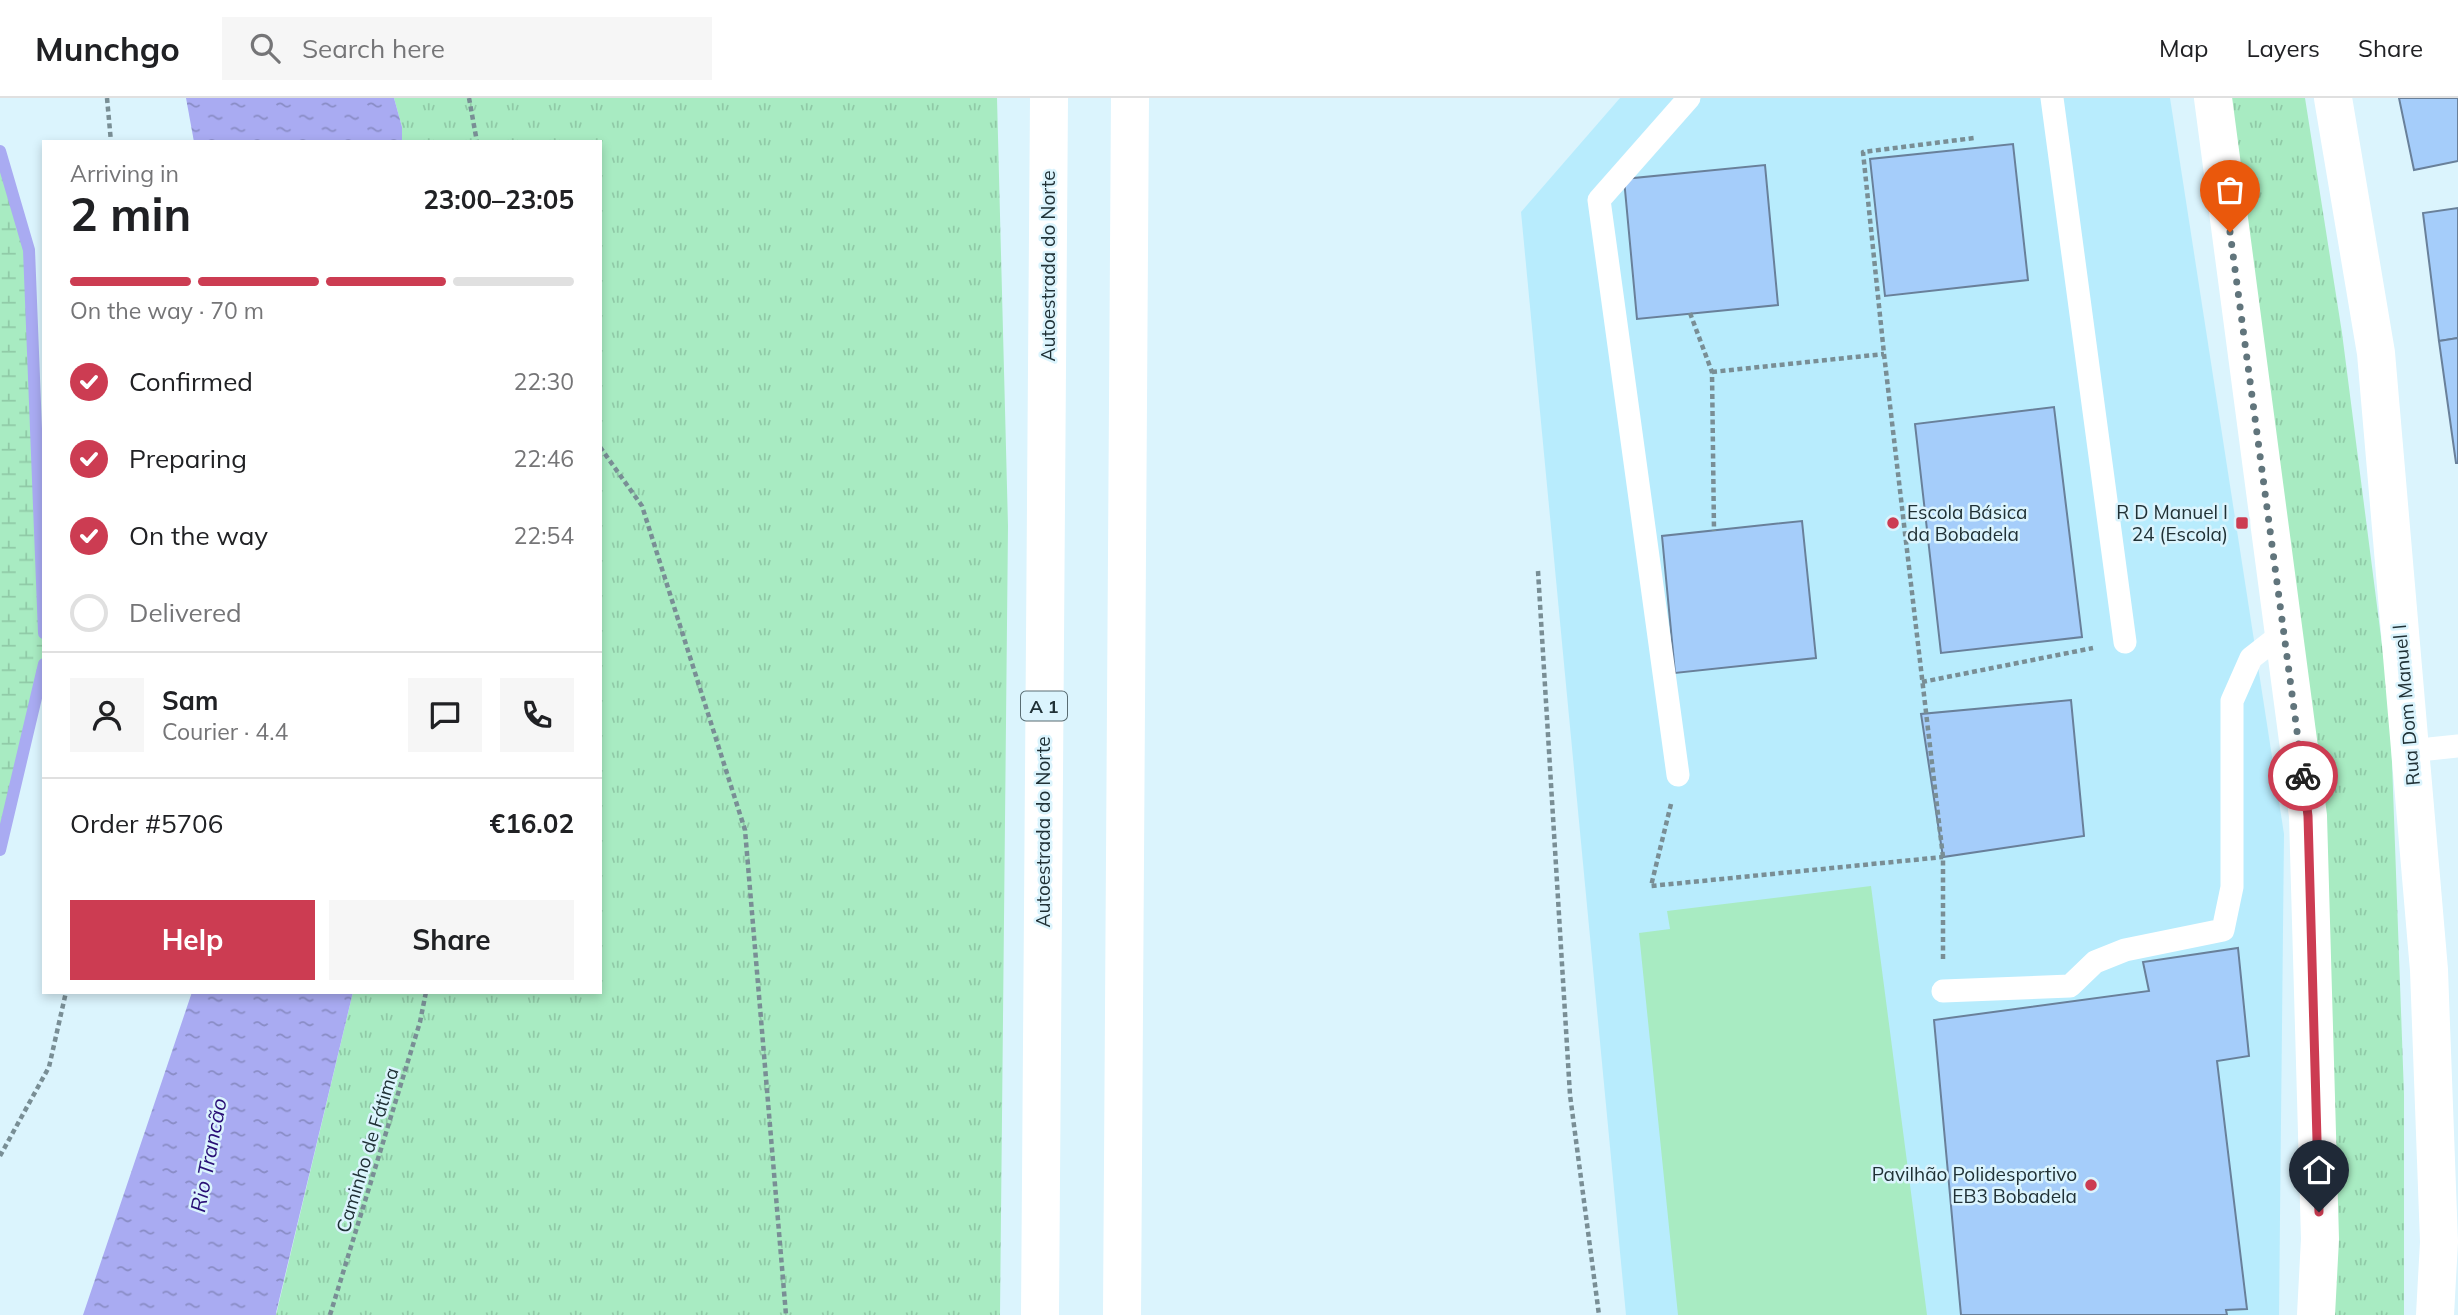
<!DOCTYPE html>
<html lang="en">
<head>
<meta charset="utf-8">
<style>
  :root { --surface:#fff; --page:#f6f6f6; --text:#202124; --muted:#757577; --line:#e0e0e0; --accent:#cc3c52 }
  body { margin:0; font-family:Mulish,sans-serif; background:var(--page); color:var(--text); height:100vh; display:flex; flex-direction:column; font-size:26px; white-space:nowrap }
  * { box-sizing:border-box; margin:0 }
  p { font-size:23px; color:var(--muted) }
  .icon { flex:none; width:38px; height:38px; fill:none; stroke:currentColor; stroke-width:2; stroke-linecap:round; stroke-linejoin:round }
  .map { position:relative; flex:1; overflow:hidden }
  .sheet { position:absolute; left:42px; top:42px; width:560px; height:854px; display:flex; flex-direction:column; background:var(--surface); border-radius:0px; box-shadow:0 4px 10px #0003 }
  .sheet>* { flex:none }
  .pin { position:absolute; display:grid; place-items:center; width:60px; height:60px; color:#fff; margin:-72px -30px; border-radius:50% 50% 50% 0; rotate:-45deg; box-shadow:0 0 7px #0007 }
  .pin .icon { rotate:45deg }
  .courier { position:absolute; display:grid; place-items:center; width:70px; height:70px; margin:-35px; border:5px solid #cc3c52; border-radius:50%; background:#fff; color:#222; box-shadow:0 2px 9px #0007 }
  .summary em { font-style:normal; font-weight:700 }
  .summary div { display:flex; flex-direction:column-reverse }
  .summary { display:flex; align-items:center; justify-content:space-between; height:119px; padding:0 28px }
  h1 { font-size:46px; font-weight:700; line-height:52px }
  .bar { display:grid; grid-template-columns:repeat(4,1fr); gap:10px 7px; align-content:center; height:84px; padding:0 28px }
  .bar i { height:9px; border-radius:5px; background:var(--line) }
  .bar .on { background:var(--accent) }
  .bar p { grid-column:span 4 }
  .line { display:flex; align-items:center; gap:18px; padding:0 28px; border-top:2px solid var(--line) }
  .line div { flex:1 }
  .round { display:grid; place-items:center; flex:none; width:74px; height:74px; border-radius:0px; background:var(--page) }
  ol { padding:0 28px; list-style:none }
  li { display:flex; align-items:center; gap:21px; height:77px }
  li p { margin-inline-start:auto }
  li .icon { padding:7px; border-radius:50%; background:var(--accent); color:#fff; stroke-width:4 }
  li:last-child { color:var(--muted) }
  li i { width:38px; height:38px; border:4px solid var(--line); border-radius:50% }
  .primary-button { display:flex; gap:14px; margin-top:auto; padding:14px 28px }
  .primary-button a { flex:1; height:80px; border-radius:0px; background:var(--accent); color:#fff; font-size:28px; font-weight:700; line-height:80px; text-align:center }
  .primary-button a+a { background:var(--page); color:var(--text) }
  header { display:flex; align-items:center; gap:42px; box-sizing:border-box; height:98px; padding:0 35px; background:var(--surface); border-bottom:2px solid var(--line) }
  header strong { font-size:33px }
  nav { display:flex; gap:38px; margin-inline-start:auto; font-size:24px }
  .search { width:490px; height:63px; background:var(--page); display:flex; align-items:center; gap:18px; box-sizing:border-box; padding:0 24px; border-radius:0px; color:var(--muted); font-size:26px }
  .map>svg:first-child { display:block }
</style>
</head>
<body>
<header>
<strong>Munchgo</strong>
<div class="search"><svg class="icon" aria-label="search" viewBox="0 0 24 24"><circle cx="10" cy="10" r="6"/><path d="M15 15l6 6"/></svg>Search here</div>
<nav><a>Map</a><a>Layers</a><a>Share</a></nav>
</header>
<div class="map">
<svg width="2458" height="1217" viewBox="0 0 2458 1217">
  <defs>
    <pattern id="grass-tufts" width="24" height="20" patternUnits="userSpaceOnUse" patternTransform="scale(1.75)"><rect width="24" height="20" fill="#a8ebc2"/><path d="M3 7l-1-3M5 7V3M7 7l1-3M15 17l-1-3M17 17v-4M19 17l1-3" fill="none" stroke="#90caa7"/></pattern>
    <pattern id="wetland-marsh" width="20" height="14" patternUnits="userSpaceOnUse" patternTransform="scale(1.75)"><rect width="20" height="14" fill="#a8ebc2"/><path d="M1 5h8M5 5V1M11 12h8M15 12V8" fill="none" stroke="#90caa7"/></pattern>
    <pattern id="water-ripples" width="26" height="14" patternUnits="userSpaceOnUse" patternTransform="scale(1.75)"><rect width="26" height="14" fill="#a9abf2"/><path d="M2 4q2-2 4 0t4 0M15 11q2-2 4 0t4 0" fill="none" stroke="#898cc5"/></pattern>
  </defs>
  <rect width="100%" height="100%" fill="#dbf4fd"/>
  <polygon fill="#b8ecfd" points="1620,0 2170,0 2284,736 2279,1217 1626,1217 1521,114"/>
  <g fill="url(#grass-tufts)">
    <polygon points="394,0 997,0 1008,428 1000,1217 276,1217 353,894 600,894 600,44 402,44 402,29"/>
    <polygon points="2224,0 2305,0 2342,235 2390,609 2404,996 2404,1217 2330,1217 2313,671"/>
  </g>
  <polygon fill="url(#wetland-marsh)" points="0,53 29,152 44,535 44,566 0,752"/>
  <polygon fill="#a8ebc2" points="1871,788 1927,1217 1678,1217 1639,835 1670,831 1667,813"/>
  <g fill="url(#water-ripples)">
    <polygon points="186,0 394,0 402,29 402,44 194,44"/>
    <polygon points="192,894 353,894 276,1215 276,1217 83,1217"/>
  </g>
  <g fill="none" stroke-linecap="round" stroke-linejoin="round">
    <g stroke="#a9abf2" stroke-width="12">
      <polyline points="0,53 29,152 44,535"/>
      <polyline points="0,752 44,566"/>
    </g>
  </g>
  <g fill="#a5cdfa" stroke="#69809a" stroke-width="2">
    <polygon points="2399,0 2458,0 2458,63 2414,72"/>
    <polygon points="2013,46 2028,182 1885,198 1870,61"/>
    <polygon points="1765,67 1778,207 1637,221 1624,81"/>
    <polygon points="2458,110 2458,240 2439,243 2423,115"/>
    <polygon points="2458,240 2458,365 2456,365 2439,243"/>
    <polygon points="2054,309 2082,539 1941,555 1915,326"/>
    <polygon points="1802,423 1816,560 1675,575 1662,438"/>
    <polygon points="2071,602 2084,738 1943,759 1921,616"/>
    <polygon points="2238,850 2249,958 2217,963 2247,1211 2226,1212 2227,1217 1961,1217 1934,922 2149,893 2143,864"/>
  </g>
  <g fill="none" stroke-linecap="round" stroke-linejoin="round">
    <g stroke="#798e95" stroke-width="4.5" stroke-dasharray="5 3.5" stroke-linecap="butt">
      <polyline points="107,0 111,44"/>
      <polyline points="469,0 477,44"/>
      <polyline points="1690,215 1712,274 1714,433"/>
      <polyline points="1712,274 1884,256"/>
      <polyline points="600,349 642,408 745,732 786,1217"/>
      <polyline points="1538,473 1570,997 1599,1217"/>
      <polyline points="1922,584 2093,550"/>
      <polyline points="1671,706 1651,788 1943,759"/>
      <polyline points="1943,861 1943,759 1884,256 1863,54 1974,40"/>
      <polyline points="0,1058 49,969 66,894"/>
      <polyline points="330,1217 420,924 426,894"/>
    </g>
    <g stroke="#fff" stroke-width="23">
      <polyline points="2052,0 2125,544"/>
      <polyline points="2410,653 2458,648"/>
      <polyline points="1678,677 1599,102 1689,0"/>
      <polyline points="1943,893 2070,888 2095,864 2125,852 2223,832 2232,789 2232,603 2251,560 2283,535"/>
    </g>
    <g stroke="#fff" stroke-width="38">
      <polyline points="2213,0 2308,718 2320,1141 2316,1217"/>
      <polyline points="2333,0 2376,255 2429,872 2439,1144 2435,1217"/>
    </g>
    <g stroke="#fff" stroke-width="38">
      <polyline points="1040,1217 1049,0"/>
      <polyline points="1122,1217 1130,0"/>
    </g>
  </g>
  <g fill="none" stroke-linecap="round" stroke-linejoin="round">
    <polyline stroke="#61757c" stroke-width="7" stroke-dasharray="0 12.6" points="2230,134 2303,678"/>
    <polyline stroke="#cc3c52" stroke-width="9" points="2303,678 2308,718 2319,1114"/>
  </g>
  <g fill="#cc3c52" stroke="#dbf4fd" stroke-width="2.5">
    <circle cx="1893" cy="425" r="7"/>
    <rect x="2235" y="418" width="14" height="14" rx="3.5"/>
    <circle cx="2091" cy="1087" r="7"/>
  </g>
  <g text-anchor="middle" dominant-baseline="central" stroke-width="5" stroke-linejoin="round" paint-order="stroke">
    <rect fill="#dbf4fd" stroke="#586c72" stroke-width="2" x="1021" y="593.5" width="46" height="29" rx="5"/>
    <g font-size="18" font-weight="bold" fill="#203136">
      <text x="1044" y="608">A 1</text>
    </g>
    <g font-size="19" fill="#203136" stroke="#dbf4fd">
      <text transform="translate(1048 168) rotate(-90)">Autoestrada do Norte</text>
      <text transform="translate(2406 607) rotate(-95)">Rua Dom Manuel I</text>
      <text transform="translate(1043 734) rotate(-90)">Autoestrada do Norte</text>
      <text transform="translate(367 1052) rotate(-73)">Caminho de Fátima</text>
    </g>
    <g font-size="19" fill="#203136" stroke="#dbf4fd" text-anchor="end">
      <text x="1907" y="414" text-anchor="start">Escola Básica<tspan x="1907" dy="22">da Bobadela</tspan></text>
      <text x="2228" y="414">R D Manuel I<tspan x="2228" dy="22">24 (Escola)</tspan></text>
      <text x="2077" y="1076">Pavilhão Polidesportivo<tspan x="2077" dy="22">EB3 Bobadela</tspan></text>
    </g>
    <g font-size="21" font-style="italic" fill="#280e75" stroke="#dbf4fd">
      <text transform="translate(208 1057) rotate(-79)">Rio Trancão</text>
    </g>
  </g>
</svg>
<div class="pin" style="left:2230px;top:134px;background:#ea580c"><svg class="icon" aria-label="bag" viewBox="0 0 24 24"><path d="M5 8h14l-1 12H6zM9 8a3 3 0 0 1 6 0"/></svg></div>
<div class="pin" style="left:2319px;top:1114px;background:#1f2937"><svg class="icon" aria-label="home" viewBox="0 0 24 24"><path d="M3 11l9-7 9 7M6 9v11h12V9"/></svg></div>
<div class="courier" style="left:2303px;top:678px"><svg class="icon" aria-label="bike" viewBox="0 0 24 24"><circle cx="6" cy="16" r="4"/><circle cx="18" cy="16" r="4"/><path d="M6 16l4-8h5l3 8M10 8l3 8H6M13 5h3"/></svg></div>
<section class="sheet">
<div class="summary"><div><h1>2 min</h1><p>Arriving in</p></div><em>23:00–23:05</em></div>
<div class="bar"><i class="on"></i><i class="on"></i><i class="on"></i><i></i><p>On the way · 70 m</p></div>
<ol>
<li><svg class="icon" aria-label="check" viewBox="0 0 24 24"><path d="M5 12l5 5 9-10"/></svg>Confirmed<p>22:30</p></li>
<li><svg class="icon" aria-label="check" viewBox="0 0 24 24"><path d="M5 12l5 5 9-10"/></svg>Preparing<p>22:46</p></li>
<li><svg class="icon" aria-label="check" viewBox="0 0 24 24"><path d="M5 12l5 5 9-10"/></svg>On the way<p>22:54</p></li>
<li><i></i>Delivered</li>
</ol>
<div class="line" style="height:126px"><a class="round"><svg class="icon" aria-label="person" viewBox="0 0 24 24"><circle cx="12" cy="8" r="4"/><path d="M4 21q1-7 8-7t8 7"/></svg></a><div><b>Sam</b><p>Courier · 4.4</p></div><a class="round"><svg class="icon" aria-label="chat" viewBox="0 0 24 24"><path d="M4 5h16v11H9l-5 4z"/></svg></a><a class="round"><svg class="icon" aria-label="phone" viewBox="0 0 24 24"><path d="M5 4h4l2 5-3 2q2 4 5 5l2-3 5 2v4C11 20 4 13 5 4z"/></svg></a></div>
<div class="line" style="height:91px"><div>Order #5706</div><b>€16.02</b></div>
<div class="primary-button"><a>Help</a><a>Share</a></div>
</section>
</div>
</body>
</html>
